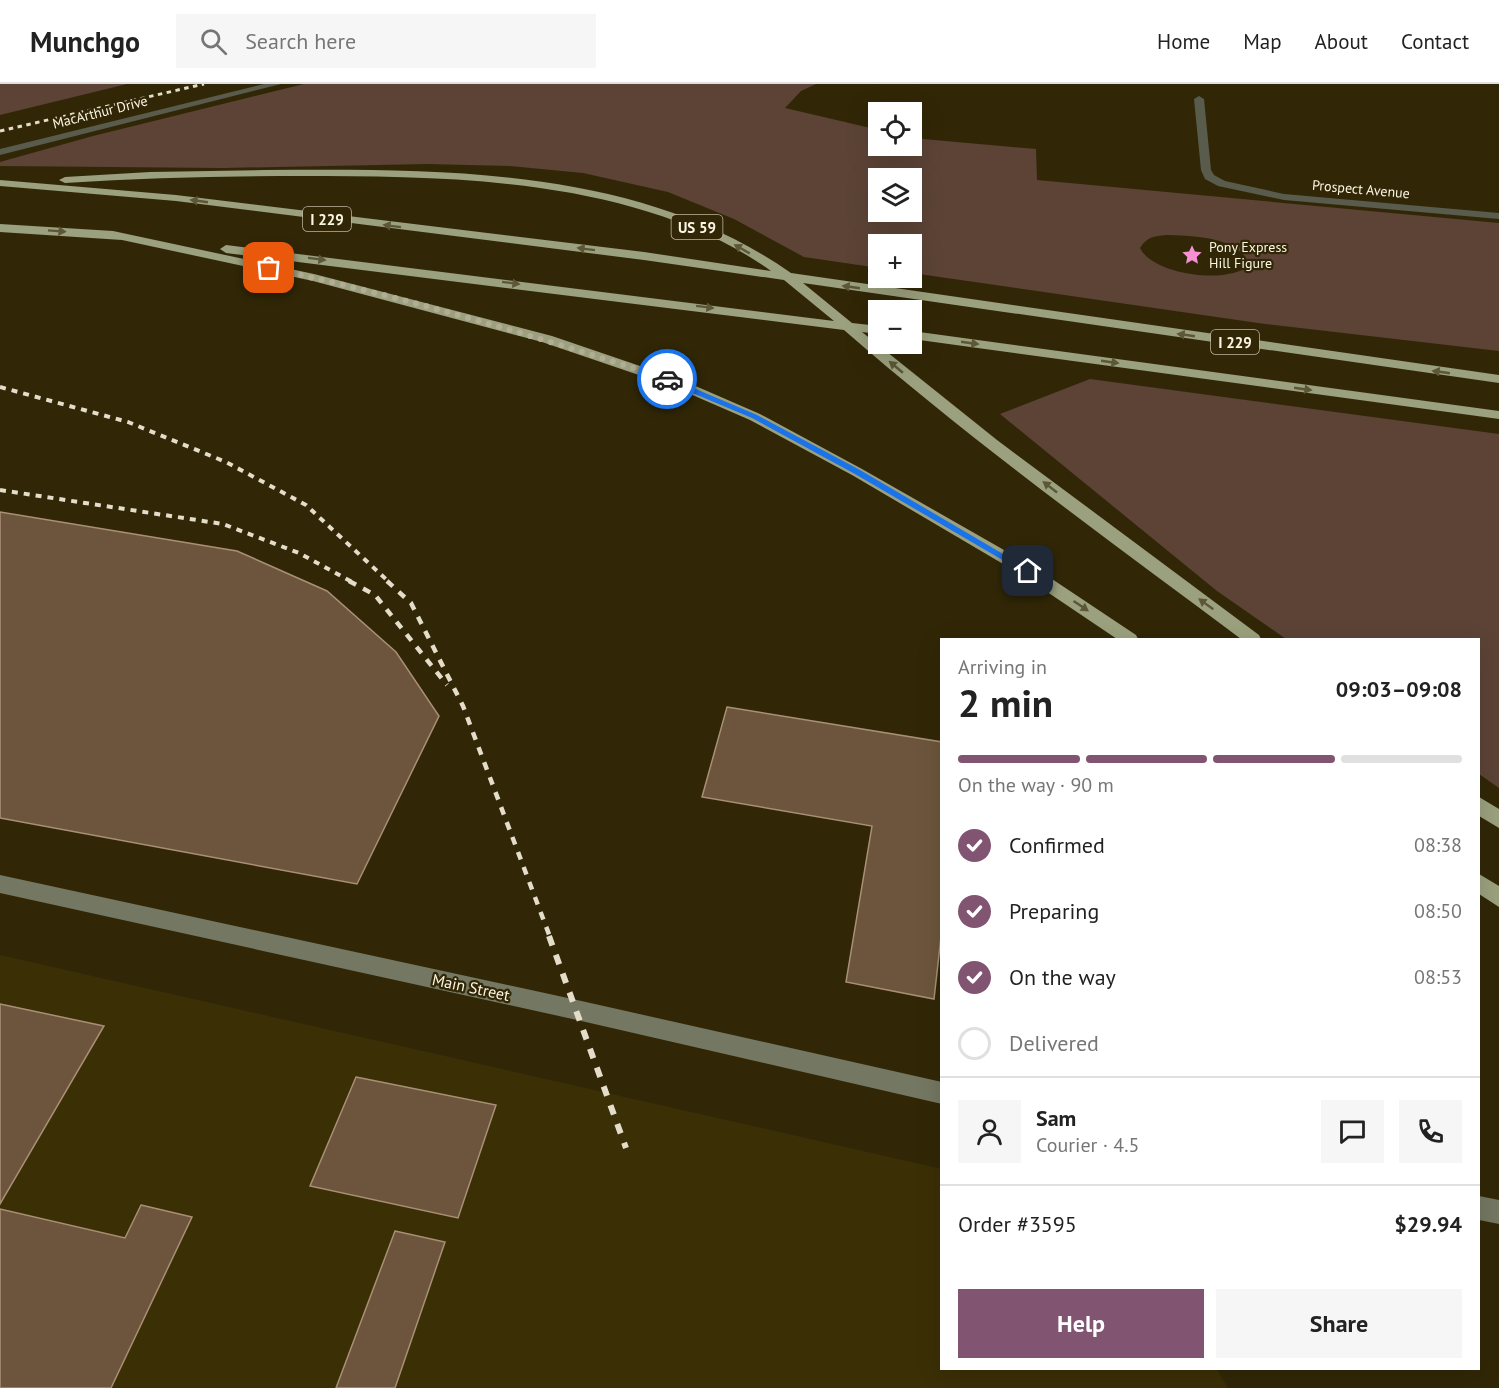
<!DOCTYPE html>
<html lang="en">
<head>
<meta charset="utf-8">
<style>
  :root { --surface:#fff; --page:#f6f6f6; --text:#222; --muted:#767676; --line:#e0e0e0; --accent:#815471 }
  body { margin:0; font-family:"PT Sans",sans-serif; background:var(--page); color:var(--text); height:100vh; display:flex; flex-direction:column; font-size:22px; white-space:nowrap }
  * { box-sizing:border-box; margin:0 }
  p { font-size:20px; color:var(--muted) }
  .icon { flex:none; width:33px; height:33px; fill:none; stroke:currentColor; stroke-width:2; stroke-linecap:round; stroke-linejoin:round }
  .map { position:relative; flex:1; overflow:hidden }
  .panel { position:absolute; left:940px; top:554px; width:540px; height:732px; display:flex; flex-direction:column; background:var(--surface); border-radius:0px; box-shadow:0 6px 24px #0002 }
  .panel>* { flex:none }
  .controls { position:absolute; left:868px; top:18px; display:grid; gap:12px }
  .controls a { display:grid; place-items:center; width:54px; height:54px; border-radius:0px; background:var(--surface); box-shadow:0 6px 24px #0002; font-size:30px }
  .pin { position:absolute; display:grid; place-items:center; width:51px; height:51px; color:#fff; margin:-26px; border-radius:12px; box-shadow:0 3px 9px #0006 }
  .courier { position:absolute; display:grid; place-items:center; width:60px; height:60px; margin:-30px; border:4px solid #1a73e8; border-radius:50%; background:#fff; color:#222; box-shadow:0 2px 8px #0007 }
  .headline em { font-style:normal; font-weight:600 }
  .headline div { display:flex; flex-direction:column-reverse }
  .headline { display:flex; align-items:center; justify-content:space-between; height:102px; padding:0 18px }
  h1 { font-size:39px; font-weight:600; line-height:45px }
  .bar { display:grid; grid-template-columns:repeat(4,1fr); gap:9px 6px; align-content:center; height:72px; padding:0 18px }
  .bar i { height:8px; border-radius:4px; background:var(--line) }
  .bar .current { background:var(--accent) }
  .bar p { grid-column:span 4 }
  .line { display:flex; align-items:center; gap:15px; padding:0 18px; border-top:2px solid var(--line) }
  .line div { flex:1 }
  .round { display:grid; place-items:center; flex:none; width:63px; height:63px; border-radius:0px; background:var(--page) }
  ol { padding:0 18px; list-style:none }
  li { display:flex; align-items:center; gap:18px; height:66px }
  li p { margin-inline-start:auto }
  li .icon { padding:6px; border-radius:50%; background:var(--accent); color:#fff; stroke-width:4 }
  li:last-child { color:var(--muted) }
  li i { width:33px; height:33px; border:3px solid var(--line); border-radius:50% }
  .button { display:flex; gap:12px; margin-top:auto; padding:12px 18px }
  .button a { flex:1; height:69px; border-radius:0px; background:var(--accent); color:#fff; font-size:24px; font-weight:600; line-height:69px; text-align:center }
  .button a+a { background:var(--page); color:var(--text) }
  header { display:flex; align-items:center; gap:36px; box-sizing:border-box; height:84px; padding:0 30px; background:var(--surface); border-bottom:2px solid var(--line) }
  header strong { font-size:28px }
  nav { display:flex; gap:33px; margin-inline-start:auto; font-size:21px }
  .search { width:420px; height:54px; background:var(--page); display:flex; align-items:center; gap:15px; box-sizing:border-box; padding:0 21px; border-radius:0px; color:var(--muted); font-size:22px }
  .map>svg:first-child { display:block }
</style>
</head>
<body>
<header>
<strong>Munchgo</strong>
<div class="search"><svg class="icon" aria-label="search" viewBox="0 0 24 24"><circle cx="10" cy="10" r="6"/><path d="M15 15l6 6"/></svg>Search here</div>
<nav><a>Home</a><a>Map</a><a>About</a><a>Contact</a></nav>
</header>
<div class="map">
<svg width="1499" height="1304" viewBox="0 0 1499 1304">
  <rect width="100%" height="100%" fill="#312707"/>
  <polygon fill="#3b2f06" points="0,871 942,1085 942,1284 1216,1284 1228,1304 0,1304"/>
  <g fill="#5c4336" fill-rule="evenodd">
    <polygon points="0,0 127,0 0,31"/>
    <path d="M304,0H816L801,7L785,24L879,46V62H912V54L1036,65L1037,96L1499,139V267L1258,239L912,189V160H879V184L804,173L734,135L668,108L583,89L510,82L427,80L223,84L0,82V78L93,52ZM912,94V128H879V94ZM1166,151C1193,152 1238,152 1250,181C1228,201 1153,191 1140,164C1147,153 1154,152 1166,151Z"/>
    <polygon points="1090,295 1499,350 1499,704 1479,690 1479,555 1286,555 1217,507 1000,330"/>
  </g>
  <g fill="#6c553c" stroke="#a99075" stroke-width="1.5">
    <polygon points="0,428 237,467 327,507 396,568 439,632 357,800 0,734"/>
    <polygon points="727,623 942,658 942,844 934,915 846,898 872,742 702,713"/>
    <polygon points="0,920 104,942 0,1120"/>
    <polygon points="356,993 496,1021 458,1134 310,1102"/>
    <polygon points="141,1121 192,1133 111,1304 0,1304 0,1125 125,1154"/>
    <polygon points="395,1147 445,1158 395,1304 336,1304"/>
  </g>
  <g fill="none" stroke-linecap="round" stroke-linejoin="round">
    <g fill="#595b4d" fill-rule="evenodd">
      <polygon points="264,0 281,0 0,71 0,65"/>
      <polygon points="1199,12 1204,15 1211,86 1214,91 1225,97 1284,110 1499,129 1499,135 1284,116 1218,102 1205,95 1201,86 1194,15"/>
    </g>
    <g fill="#747761" fill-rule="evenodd">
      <polygon points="0,791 577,916 942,998 942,1020 577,936 0,809"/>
      <polygon points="1479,1112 1499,1116 1499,1140 1479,1136"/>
    </g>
    <g fill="#9ba07e" fill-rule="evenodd">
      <path d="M264,86C442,85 639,82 791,189L1499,291V299L803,199L852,239L879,242V250L862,248L997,356L1259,551L1261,555H1241C1107,455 970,356 844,246L226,169L220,165L226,161L834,237L784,196L644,176L176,117L0,102V96L176,111L644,168L771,187C641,94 455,92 301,92C222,92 144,94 65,99L59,96L65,93L150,88Z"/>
      <polygon points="0,140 113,147 314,190 552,252 684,297 760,330 862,385 1034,483 1136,551 1138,555 1117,555 1022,491 852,391 750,336 674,303 542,258 313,197 122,156 0,148"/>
      <polygon points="912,247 1499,327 1499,335 912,255"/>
      <polygon points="1479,713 1499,725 1499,744 1479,732"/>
      <polygon points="1479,790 1499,802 1499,823 1479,810"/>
    </g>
    <polyline stroke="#e3ddc9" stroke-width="3" stroke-dasharray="4.5 4.5" stroke-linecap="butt" points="0,47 204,0"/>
    <g stroke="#e3ddc9" stroke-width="4" stroke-dasharray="6 6" stroke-linecap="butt">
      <polyline points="0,303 128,338 226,378 306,421 389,498"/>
      <polyline points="0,406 223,440 299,469 352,498"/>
    </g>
    <g stroke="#e3ddc9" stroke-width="4.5" stroke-dasharray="8 8" stroke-linecap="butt">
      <polyline points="349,497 375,511 447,601"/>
      <polyline points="387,497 411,519 463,622 550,853"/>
    </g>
    <polyline stroke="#e3ddc9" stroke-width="6" stroke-dasharray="10 10" stroke-linecap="butt" points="549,852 626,1064"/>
  </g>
  <defs><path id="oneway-solid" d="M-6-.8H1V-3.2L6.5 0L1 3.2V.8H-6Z" transform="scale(1.5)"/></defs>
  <g fill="#5b5737">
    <use href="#oneway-solid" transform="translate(199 117) rotate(-172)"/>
    <use href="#oneway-solid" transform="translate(392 142) rotate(-173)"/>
    <use href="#oneway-solid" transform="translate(57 147) rotate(4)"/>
    <use href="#oneway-solid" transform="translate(586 165) rotate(-173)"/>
    <use href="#oneway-solid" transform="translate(742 165) rotate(-150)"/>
    <use href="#oneway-solid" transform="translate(317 175) rotate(7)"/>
    <use href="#oneway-solid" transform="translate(511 199) rotate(7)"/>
    <use href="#oneway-solid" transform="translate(851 203) rotate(-172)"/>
    <use href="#oneway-solid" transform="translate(705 223) rotate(7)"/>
    <use href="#oneway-solid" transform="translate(1186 251) rotate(-172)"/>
    <use href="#oneway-solid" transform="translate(970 259) rotate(8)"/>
    <use href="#oneway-solid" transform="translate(1110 278) rotate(8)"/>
    <use href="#oneway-solid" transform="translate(896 283) rotate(-140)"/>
    <use href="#oneway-solid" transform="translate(1441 288) rotate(-172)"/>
    <use href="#oneway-solid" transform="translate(1303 305) rotate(8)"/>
    <use href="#oneway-solid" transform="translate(1050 403) rotate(-142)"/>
    <use href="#oneway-solid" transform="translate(1206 520) rotate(-144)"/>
    <use href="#oneway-solid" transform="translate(1081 522) rotate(34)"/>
  </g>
  <polygon fill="#1a73e8" points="664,294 670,294 757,331 860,386 1032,487 1025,489 855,390 752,334 664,297"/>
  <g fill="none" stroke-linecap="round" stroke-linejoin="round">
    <path stroke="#b4ad96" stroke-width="6" stroke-dasharray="0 10.8" d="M269,184C404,213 536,252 667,295"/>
  </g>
  <defs>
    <g id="sight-bare" transform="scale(1.62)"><path d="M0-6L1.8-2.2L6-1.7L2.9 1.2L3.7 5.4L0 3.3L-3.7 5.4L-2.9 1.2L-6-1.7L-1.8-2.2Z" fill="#f591d2" stroke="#312707" stroke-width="2.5" paint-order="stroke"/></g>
  </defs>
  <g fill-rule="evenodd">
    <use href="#sight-bare" x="1192" y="171"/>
  </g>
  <g text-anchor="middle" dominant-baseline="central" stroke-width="4.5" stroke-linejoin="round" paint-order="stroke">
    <g font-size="14" fill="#fbf5e3" stroke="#312707">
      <text transform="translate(100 28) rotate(-14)">MacArthur Drive</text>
      <text transform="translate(1361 105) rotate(5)">Prospect Avenue</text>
    </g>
    <g font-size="14" fill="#fbf5e3" stroke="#312707" text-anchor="start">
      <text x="1209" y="163">Pony Express<tspan x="1209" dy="16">Hill Figure</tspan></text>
    </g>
    <g fill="#312707" stroke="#beb7a1" stroke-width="1.5">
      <rect x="303" y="123" width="48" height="24" rx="4.5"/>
      <rect x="671.5" y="131" width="51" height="24" rx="4.5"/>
      <rect x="1211" y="246" width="48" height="24" rx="4.5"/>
    </g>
    <g font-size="15" font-weight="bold" fill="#fbf5e3">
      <text x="327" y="135">I 229</text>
      <text x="697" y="143">US 59</text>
      <text x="1235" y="258">I 229</text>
    </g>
    <g font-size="16" fill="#fbf5e3" stroke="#312707">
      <text transform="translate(471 903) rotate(12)">Main Street</text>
    </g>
  </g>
</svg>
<div class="controls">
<a><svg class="icon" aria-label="locate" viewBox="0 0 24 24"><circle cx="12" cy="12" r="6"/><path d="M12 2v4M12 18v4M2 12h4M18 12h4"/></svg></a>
<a><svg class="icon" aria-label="layers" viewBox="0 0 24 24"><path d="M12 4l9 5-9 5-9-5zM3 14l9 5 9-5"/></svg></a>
<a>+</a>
<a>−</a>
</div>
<div class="pin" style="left:269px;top:184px;background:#ea580c"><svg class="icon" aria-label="bag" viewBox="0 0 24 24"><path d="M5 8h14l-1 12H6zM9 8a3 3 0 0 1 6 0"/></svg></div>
<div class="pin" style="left:1028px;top:487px;background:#1f2937"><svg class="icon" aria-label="home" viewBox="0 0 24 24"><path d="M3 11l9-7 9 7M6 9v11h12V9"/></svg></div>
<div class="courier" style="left:667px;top:295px"><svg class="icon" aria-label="car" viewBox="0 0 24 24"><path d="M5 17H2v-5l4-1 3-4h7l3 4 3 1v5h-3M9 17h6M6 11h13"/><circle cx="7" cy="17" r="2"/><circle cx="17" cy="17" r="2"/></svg></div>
<section class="panel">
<div class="headline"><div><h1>2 min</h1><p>Arriving in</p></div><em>09:03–09:08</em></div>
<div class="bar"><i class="current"></i><i class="current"></i><i class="current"></i><i></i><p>On the way · 90 m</p></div>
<ol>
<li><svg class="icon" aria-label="check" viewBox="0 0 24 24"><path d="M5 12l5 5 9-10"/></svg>Confirmed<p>08:38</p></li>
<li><svg class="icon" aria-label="check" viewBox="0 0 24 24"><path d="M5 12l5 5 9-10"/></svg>Preparing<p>08:50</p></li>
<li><svg class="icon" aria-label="check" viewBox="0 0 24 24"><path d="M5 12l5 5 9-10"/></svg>On the way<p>08:53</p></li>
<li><i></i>Delivered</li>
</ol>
<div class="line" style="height:108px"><a class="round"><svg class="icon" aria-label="person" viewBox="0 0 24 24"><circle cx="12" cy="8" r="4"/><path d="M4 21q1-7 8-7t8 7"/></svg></a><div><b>Sam</b><p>Courier · 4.5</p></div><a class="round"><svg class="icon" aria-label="chat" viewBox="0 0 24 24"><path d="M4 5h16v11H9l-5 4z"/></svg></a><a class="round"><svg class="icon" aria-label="phone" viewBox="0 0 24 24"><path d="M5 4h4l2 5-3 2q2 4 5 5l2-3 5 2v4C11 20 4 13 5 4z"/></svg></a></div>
<div class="line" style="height:78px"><div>Order #3595</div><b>$29.94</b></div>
<div class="button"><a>Help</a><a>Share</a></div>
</section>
</div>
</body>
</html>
